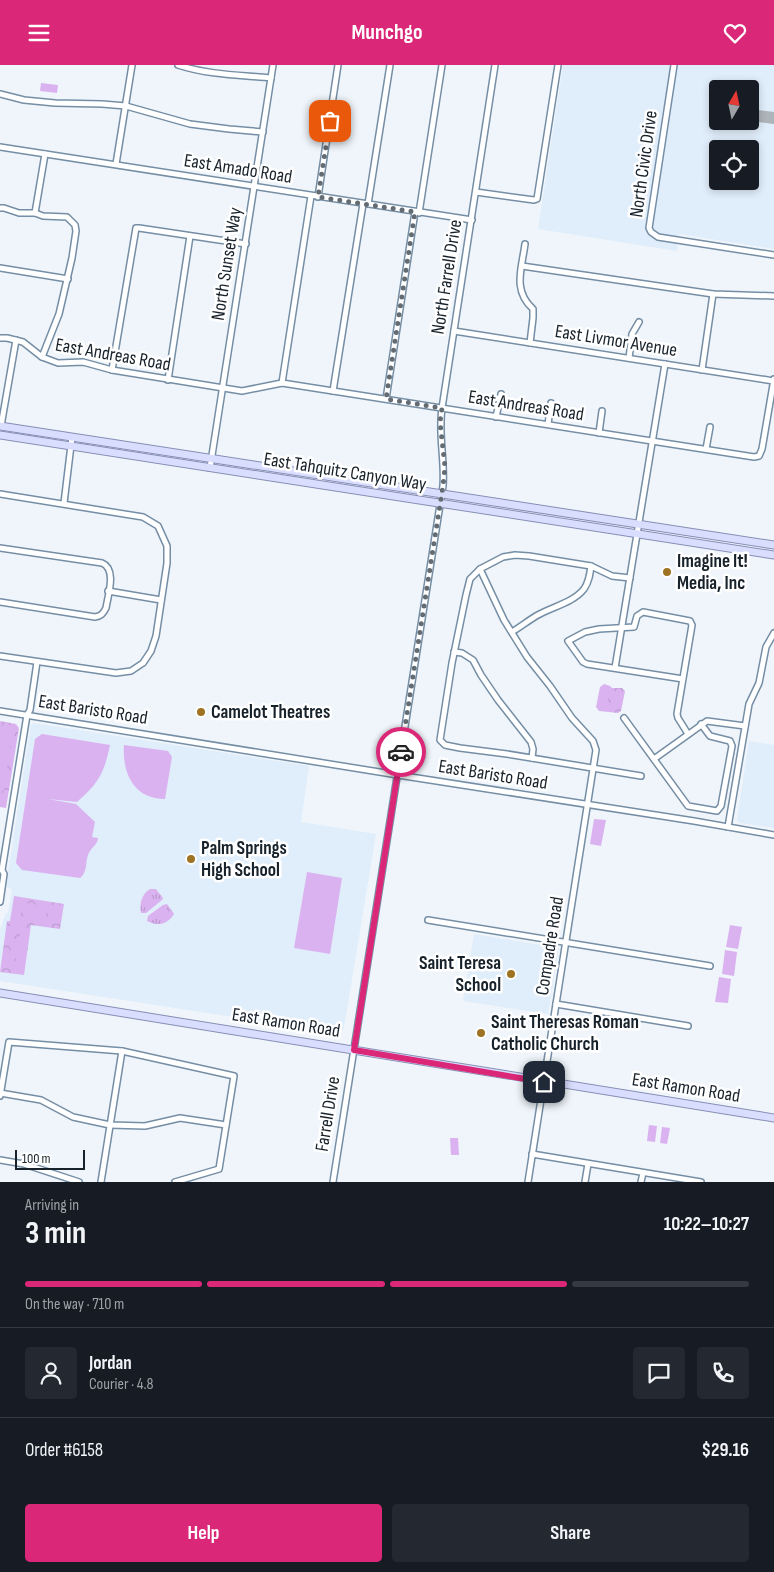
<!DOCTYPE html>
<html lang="en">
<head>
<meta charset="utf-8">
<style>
  :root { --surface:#171b24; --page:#242831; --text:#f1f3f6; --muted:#9ea1a6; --line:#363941; --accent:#db2777 }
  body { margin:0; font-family:"Sofia Sans Condensed",sans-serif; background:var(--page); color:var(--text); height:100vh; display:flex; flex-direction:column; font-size:19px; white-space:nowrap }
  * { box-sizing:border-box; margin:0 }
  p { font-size:16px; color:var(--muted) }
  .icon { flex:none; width:28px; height:28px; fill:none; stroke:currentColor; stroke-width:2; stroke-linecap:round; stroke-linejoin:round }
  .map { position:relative; height:1117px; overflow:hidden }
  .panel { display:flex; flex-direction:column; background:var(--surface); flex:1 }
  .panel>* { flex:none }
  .needle { width:32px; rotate:9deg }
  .buttons { position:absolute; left:709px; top:15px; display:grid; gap:10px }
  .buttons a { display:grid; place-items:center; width:50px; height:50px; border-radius:5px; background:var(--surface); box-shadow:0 2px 8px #0003; font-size:25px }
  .scale { position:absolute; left:15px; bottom:12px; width:70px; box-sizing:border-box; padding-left:5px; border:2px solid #18222b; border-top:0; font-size:14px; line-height:18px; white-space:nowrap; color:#18222b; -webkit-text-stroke:4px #fff; paint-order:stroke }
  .pin { position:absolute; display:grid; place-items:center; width:42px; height:42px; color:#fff; margin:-21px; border-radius:10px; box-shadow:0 2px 8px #0006 }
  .courier { position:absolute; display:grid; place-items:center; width:50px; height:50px; margin:-25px; border:4px solid #db2777; border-radius:50%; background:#fff; color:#222; box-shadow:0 1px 6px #0007 }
  .summary em { font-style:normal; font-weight:700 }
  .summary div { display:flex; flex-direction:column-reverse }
  .summary { display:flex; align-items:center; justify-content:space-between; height:85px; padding:0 25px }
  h1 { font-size:32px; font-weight:700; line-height:38px }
  .bar { display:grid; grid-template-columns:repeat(4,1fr); gap:8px 5px; align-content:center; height:60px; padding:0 25px }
  .bar i { height:6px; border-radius:4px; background:var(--line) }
  .bar .on { background:var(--accent) }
  .bar p { grid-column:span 4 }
  .line { display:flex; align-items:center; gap:12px; padding:0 25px; border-top:1px solid var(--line) }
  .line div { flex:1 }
  .round { display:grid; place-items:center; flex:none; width:52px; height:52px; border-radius:5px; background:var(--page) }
  .action { display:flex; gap:10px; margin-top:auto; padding:10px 25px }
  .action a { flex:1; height:58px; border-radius:5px; background:var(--accent); color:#fff; font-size:20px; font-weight:700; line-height:58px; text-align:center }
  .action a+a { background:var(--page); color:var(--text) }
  header { display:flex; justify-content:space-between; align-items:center; height:65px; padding:0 25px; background:var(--accent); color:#fff; font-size:22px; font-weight:700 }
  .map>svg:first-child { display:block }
</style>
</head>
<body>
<header><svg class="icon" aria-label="menu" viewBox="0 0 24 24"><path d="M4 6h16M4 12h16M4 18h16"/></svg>Munchgo<svg class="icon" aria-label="heart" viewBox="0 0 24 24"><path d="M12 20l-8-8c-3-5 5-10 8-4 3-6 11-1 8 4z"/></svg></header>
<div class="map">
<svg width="774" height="1117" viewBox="0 0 774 1117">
  <defs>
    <pattern id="grass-tufts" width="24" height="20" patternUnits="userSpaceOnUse" patternTransform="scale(1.25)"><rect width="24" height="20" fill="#dab2f0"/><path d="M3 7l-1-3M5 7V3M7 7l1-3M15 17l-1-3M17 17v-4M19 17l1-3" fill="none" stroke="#ba99ce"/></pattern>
    <pattern id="park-crowns" width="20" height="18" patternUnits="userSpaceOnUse" patternTransform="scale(1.25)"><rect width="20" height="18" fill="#dab2f0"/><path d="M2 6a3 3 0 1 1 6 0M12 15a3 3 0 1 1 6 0" fill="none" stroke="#ba99ce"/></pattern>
  </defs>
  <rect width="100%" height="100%" fill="#eff5fa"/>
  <g fill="#e0edfa" fill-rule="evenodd">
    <path d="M563,0H774V184L679,169L677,186L538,164ZM718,24H750V56H718ZM718,84H750V116H718Z"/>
    <polygon points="34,658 309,701 301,757 376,769 344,963 337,968 0,916 0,864 6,848 8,848 12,824 8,823 6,820 31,659"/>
    <polygon points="749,676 774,680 774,763 740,758 737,755"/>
    <polygon points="474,869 559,883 548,949 463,936"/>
  </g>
  <g fill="url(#grass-tufts)">
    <path d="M150,824H156L163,833L162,835L146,848H141C139,838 142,829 150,824Z"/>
    <path d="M167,839L174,849C168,859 158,862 147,856L148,851L163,840Z"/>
  </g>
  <g fill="url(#park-crowns)">
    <polygon points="604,619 610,621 612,623 622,623 625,626 621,646 618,648 599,646 596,642 600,622"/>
    <polygon points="0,656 16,659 19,663 6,743 0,742"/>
    <polygon points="14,831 64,839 60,864 31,860 24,910 0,907 7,856 10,856"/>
  </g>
  <g fill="#dab2f0">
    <polygon points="41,18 58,20 57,28 40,26"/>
    <polygon points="602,624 609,625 607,642 599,641"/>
    <polygon points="614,626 622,628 619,644 612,643"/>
    <polygon points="0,661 9,663 12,666 4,726 0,725"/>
    <path d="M42,669L110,680C104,708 99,718 77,737L48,734L76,739L95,757L92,772L98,773C97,780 94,780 90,786C84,795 89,806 80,813L22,805L16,798L35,674Z"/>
    <path d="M124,680L168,686L172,692L165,734C133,734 122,707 124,680Z"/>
    <polygon points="594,754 606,755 601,781 590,779"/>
    <polygon points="307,807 342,813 330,889 294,883"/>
    <polygon points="15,836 23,837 20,854 12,852"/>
    <polygon points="27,838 35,839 33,855 25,854"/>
    <polygon points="40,840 48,841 45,857 38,856"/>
    <polygon points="53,842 61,843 58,859 50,858"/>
    <polygon points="730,860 742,862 738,884 726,882"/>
    <polygon points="8,861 16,862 13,878 6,877"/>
    <polygon points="21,863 28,864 26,880 18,879"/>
    <polygon points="725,885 737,887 734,911 722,909"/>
    <polygon points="4,886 12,887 9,904 2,902"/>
    <polygon points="17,888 24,889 22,906 14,904"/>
    <polygon points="719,912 731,914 728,938 715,937"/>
    <polygon points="649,1060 657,1061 655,1077 647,1076"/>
    <polygon points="662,1062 670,1063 667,1079 660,1078"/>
    <polygon points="450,1073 458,1073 459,1090 451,1090"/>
  </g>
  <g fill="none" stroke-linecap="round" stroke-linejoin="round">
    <polyline stroke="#adb4ba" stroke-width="12" points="750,50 774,53"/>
    <g stroke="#758ea5" stroke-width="8">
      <g id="minor">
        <path d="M178,0C209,10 240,10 271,13"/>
        <polyline points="674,0 649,163 651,167 658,172 774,190"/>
        <polyline points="0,29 24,35 55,38 102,39 126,41 190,59 229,64 263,67"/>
        <polyline points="0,82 472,155"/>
        <polyline points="116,99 132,0"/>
        <polyline points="476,127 534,135 537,134 558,0"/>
        <polyline points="318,132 338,0"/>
        <polyline points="368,139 390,0"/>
        <polyline points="0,143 4,143 19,148 35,148 43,151 67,152 75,160 76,166 72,193 59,249 42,292"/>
        <polyline points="35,148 45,89"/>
        <polyline points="419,148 442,0"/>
        <path d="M525,179C522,203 512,225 533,244V253L530,278"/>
        <polyline points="522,201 713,229 774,231"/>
        <polyline points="0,203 68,214"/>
        <polyline points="454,266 774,316"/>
        <polyline points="0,273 7,273 23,277 42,292 58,298 83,297 112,305 242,326 282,318 754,392 759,391 762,384 774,314"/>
        <polyline points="629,293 632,269 639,257"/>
        <polyline points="112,305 136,163 139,163 246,179"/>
        <polyline points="702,305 713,229"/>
        <polyline points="168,315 190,171"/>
        <polyline points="282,318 311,131"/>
        <polyline points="333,326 363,139"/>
        <polyline points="386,334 415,147"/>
        <polyline points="496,352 501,329"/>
        <polyline points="548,359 551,338"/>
        <polyline points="1,361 16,275"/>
        <polyline points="599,368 602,346"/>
        <polyline points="706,384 710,362"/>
        <polyline points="210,403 273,0"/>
        <polyline points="0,429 143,452 158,461 167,481 167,498 156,571 151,586 143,598 131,606 116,608 0,591"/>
        <polyline points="64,438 72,372"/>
        <path d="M0,483L102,498C117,504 108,530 106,543C103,549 101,551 95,552L0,537"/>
        <polyline points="480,504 504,555 527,592 550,621 572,653 593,676 596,685 528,1117"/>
        <polyline points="630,513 612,511 591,501 529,491 515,490 503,492 480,504 470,514 466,530 452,598 440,675 445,680 460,683 507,689 641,711"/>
        <polyline points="108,526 161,535"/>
        <path d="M512,567C520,562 528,556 536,551C551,542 573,538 584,524C589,517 590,509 591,501"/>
        <polyline points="454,587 462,588 473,595 481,610 498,635 531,677 533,684 532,693"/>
        <polyline points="615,603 665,299"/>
        <polyline points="683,614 587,599 583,597 568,576 585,567 599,564 634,562 637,551 643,547 690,556 692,560 677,649 678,653 688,669"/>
        <polyline points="0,646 398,710 694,756 774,770"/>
        <polyline points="624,653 688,741 717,746 721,741 732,681 730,676 710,671 701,659"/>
        <polyline points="654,694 707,656 745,661"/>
        <polyline points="728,762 749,639 759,618 766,582 774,568"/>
        <polyline points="0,837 4,809 2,805 27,650 30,645 37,597"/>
        <polyline points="428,855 710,901"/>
        <polyline points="556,939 688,961"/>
        <polyline points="0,1028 41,1035 73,1052 110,1060 145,1061 180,1053 226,1060"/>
        <polyline points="0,1031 9,977 122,986 234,1011 219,1104 175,1117"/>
        <polyline points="532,1089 701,1117"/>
        <polyline points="0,1095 24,1099 79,1117"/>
        <polyline points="101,1117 122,986"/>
        <path d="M333,1117L443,421C445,394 438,370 442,343L495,0"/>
        <polyline points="585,1117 588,1099"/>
        <polyline points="641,1117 643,1108"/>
      </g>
    </g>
    <g stroke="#868eb4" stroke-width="9">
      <g id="major">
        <polyline points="0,361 774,480"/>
        <polyline points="0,370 774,490"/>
        <polyline points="0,928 774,1053"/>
      </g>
    </g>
    <use href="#minor" stroke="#fff" stroke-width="5"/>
    <use href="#major" stroke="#dadefe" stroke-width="7"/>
  </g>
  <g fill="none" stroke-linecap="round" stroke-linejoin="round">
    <polyline stroke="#636c73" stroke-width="5" stroke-dasharray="0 9" points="330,56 318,132 415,147 386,334 442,343 440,357 445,402 443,421 401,687"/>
    <polyline stroke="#db2777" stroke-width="6" points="401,687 354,985 544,1017"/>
  </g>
  <g fill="#9e7323" stroke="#fff" stroke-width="2">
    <circle cx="667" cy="507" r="5"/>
    <circle cx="201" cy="647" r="5"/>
    <circle cx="191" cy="794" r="5"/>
    <circle cx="511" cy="909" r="5"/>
    <circle cx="481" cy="968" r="5"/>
  </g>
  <g text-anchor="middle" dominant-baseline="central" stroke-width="5" stroke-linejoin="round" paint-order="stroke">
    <g font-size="19" fill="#18222b" stroke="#fff">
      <text transform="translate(644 99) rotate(-82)">North Civic Drive</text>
      <text transform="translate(238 104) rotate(9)">East Amado Road</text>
      <text transform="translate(227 199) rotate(-81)">North Sunset Way</text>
      <text transform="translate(447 212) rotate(-81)">North Farrell Drive</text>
      <text transform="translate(616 276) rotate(9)">East Livmor Avenue</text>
      <text transform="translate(113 290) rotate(10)">East Andreas Road</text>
      <text transform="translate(526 341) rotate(9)">East Andreas Road</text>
      <text transform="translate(345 407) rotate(9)">East Tahquitz Canyon Way</text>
      <text transform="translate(93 645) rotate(9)">East Baristo Road</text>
      <text transform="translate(493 710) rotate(9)">East Baristo Road</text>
      <text transform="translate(550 881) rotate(-81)">Compadre Road</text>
      <text transform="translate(286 958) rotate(9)">East Ramon Road</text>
      <text transform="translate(686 1023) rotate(9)">East Ramon Road</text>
      <text transform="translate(328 1049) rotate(-81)">Farrell Drive</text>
    </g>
    <g font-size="19" font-weight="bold" fill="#18222b" stroke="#fff" text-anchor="start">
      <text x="677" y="496">Imagine It!<tspan x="677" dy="22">Media, Inc</tspan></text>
      <text x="211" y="647">Camelot Theatres</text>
      <text x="201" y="783">Palm Springs<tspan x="201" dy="22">High School</tspan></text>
      <text x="501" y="898" text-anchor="end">Saint Teresa<tspan x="501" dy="22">School</tspan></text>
      <text x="491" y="957">Saint Theresas Roman<tspan x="491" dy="22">Catholic Church</tspan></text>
    </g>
  </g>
</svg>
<div class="buttons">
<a><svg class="needle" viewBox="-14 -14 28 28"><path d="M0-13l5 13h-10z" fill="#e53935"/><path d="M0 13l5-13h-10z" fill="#9ea1a6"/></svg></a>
<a><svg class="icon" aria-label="locate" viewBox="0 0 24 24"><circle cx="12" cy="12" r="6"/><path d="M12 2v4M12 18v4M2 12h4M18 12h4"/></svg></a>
</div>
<div class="scale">100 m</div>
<div class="pin" style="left:330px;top:56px;background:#ea580c"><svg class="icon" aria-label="bag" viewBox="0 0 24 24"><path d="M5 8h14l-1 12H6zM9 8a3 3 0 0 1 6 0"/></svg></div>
<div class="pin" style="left:544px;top:1017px;background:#1f2937"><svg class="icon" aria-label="home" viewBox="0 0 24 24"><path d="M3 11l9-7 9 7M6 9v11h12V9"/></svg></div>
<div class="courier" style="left:401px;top:687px"><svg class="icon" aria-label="car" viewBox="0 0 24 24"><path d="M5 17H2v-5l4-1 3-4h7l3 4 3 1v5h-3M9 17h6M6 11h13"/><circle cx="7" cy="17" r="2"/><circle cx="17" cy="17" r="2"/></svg></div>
</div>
<section class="panel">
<div class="summary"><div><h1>3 min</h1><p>Arriving in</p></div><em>10:22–10:27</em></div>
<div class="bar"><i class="on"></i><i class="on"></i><i class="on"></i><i></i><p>On the way · 710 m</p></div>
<div class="line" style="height:90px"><a class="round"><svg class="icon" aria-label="person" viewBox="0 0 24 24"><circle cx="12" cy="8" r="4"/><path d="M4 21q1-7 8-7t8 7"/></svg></a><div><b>Jordan</b><p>Courier · 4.8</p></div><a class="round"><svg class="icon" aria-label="chat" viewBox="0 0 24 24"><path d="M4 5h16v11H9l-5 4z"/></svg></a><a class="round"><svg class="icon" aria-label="phone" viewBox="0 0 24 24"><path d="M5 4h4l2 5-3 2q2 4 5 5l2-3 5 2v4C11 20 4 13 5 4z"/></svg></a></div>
<div class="line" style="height:65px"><div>Order #6158</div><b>$29.16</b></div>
<div class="action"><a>Help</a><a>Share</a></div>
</section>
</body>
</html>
